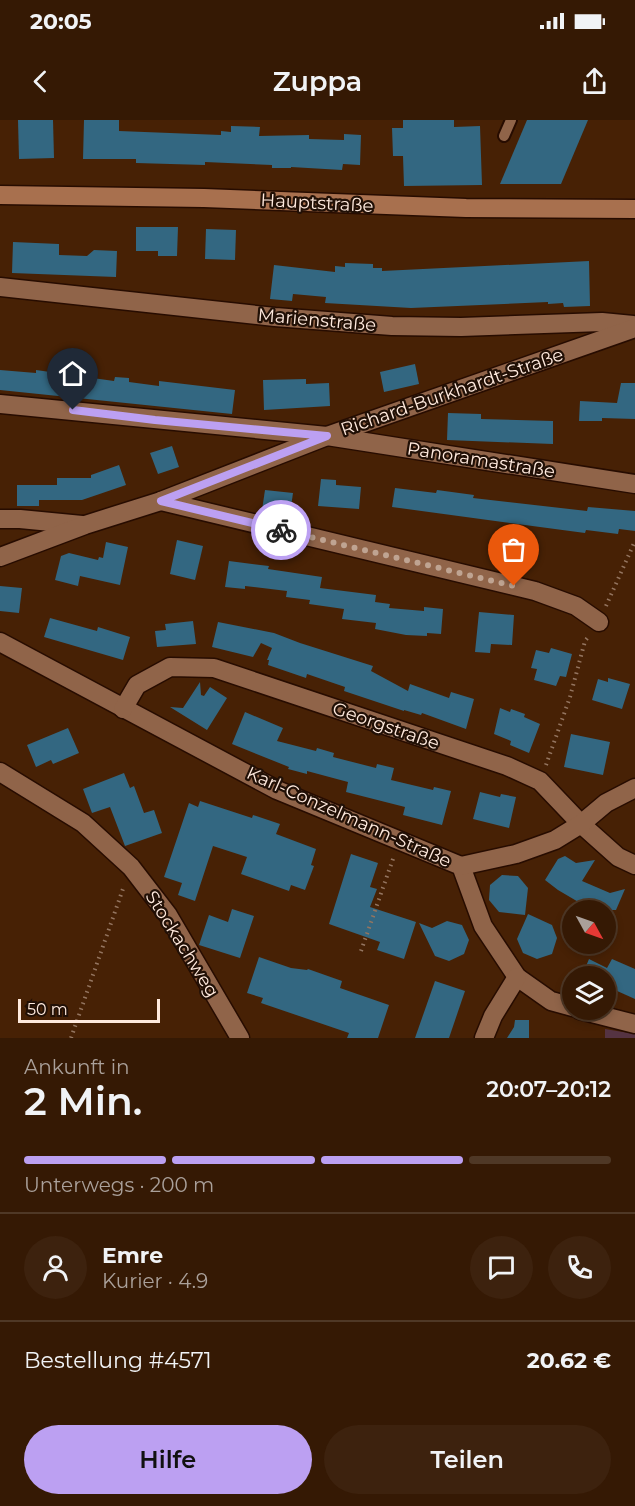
<!DOCTYPE html>
<html lang="de">
<head>
<meta charset="utf-8">
<style>
  :root { --surface:#351904; --page:#3d220e; --text:#f1f3f6; --muted:#aaa09a; --line:#4f3826; --accent:#bca0f2 }
  body { margin:0; font-family:Montserrat,sans-serif; background:var(--page); color:var(--text); height:100vh; display:flex; flex-direction:column; font-size:22px; white-space:nowrap }
  * { box-sizing:border-box; margin:0 }
  p { font-size:20px; color:var(--muted) }
  .icon { flex:none; width:33px; height:33px; fill:none; stroke:currentColor; stroke-width:2; stroke-linecap:round; stroke-linejoin:round }
  .map { position:relative; height:918px; overflow:hidden }
  .panel { display:flex; flex-direction:column; background:var(--surface); flex:1 }
  .panel>* { flex:none }
  .needle { width:39px; rotate:130deg }
  .fabs { position:absolute; left:562px; top:780px; display:grid; gap:12px }
  .fabs a { display:grid; place-items:center; width:54px; height:54px; border-radius:50%; background:var(--surface); box-shadow:0 3px 9px #0003,0 0 0 2px var(--line); font-size:30px }
  .scale { position:absolute; left:18px; bottom:15px; width:142px; box-sizing:border-box; padding-left:6px; border:3px solid #ffeade; border-top:0; font-size:16px; line-height:21px; white-space:nowrap; color:#ffeade; -webkit-text-stroke:4px #211006; paint-order:stroke }
  .pin { position:absolute; display:grid; place-items:center; width:51px; height:51px; color:#fff; margin:-62px -26px; border-radius:50% 50% 50% 0; rotate:-45deg; box-shadow:0 0 6px #0007 }
  .pin .icon { rotate:45deg }
  .courier { position:absolute; display:grid; place-items:center; width:60px; height:60px; margin:-30px; border:4px solid #bca0f2; border-radius:50%; background:#fff; color:#222; box-shadow:0 2px 8px #0007 }
  .summary em { font-style:normal; font-weight:600 }
  .summary div { display:flex; flex-direction:column-reverse }
  .summary { display:flex; align-items:center; justify-content:space-between; height:102px; padding:0 24px }
  h1 { font-size:39px; font-weight:600; line-height:45px }
  .bar { display:grid; grid-template-columns:repeat(4,1fr); gap:9px 6px; align-content:center; height:72px; padding:0 24px }
  .bar i { height:8px; border-radius:4px; background:var(--line) }
  .bar .on { background:var(--accent) }
  .bar p { grid-column:span 4 }
  .line { display:flex; align-items:center; gap:15px; padding:0 24px; border-top:2px solid var(--line) }
  .line div { flex:1 }
  .round { display:grid; place-items:center; flex:none; width:63px; height:63px; border-radius:32px; background:var(--page) }
  .primary-button { display:flex; gap:12px; margin-top:auto; padding:12px 24px }
  .primary-button a { flex:1; height:69px; border-radius:36px; background:var(--accent); color:#111; font-size:24px; font-weight:600; line-height:69px; text-align:center }
  .primary-button a+a { background:var(--page); color:var(--text) }
  .status { display:flex; justify-content:space-between; align-items:center; height:42px; padding:0 30px; background:var(--surface); direction:ltr }
  .status svg { height:16px; fill:currentColor }
  header { display:flex; justify-content:space-between; align-items:center; height:78px; padding:0 24px; background:var(--surface); font-size:27px; font-weight:600 }
  .map>svg:first-child { display:block }
</style>
</head>
<body>
<div class="status"><b>20:05</b><svg viewBox="0 0 49 12"><path d="M0 12V9h3v3zM5 12V6h3v6zM10 12V3h3v9zM15 12V0h3v12zM26 1h20v11H26zM47 4h2v5h-2z"/></svg></div>
<header><svg class="icon" aria-label="back" viewBox="0 0 24 24"><path d="M15 5l-7 7 7 7"/></svg>Zuppa<svg class="icon" aria-label="share" viewBox="0 0 24 24"><path d="M12 15V3M7 8l5-5 5 5M5 13v7h14v-7"/></svg></header>
<div class="map">
<svg width="635" height="918" viewBox="0 0 635 918">
  <rect width="100%" height="100%" fill="#472105"/>
  <polygon fill="#553342" points="605,909 635,914 635,918 605,918"/>
  <g fill="#336781">
    <polygon points="18,0 53,0 54,38 19,39"/>
    <polygon points="84,0 119,0 119,11 221,15 221,11 231,12 231,6 260,7 259,16 309,15 309,19 344,20 344,14 361,15 360,45 343,44 342,50 291,47 291,48 272,48 272,45 205,42 205,45 136,43 136,39 83,39"/>
    <polygon points="403,0 454,0 454,7 480,6 482,65 404,66 403,36 393,36 392,8 403,8"/>
    <polygon points="527,0 588,0 561,64 500,64"/>
    <polygon points="136,107 178,107 177,136 158,136 158,131 136,131"/>
    <polygon points="206,109 236,110 235,140 205,139"/>
    <polygon points="13,122 59,124 59,135 87,136 94,130 117,131 116,157 12,153"/>
    <polygon points="589,141 590,186 564,187 563,183 548,184 548,182 411,188 325,183 326,177 293,174 292,181 270,179 274,145 335,152 335,146 345,147 345,143 373,144 373,148 382,148 382,151"/>
    <polygon points="415,244 419,264 384,272 380,252"/>
    <polygon points="0,250 36,253 36,250 114,261 115,257 129,258 129,262 159,266 159,261 235,270 232,294 0,270"/>
    <polygon points="306,259 306,264 329,263 330,286 264,290 263,260"/>
    <polygon points="621,263 635,263 635,299 602,298 602,301 579,301 580,281 617,283"/>
    <polygon points="448,293 481,294 481,299 553,301 553,324 447,320"/>
    <polygon points="172,326 179,347 158,354 150,333"/>
    <polygon points="119,345 126,365 82,380 39,380 39,386 17,386 17,365 57,365 57,358 91,358 91,355"/>
    <polygon points="321,359 336,360 336,365 361,367 359,389 318,386"/>
    <polygon points="395,368 436,373 437,370 474,375 473,378 587,391 588,387 635,391 635,411 619,409 618,414 586,410 585,413 392,387"/>
    <polygon points="265,370 293,373 290,394 262,390"/>
    <polygon points="177,420 203,426 195,460 170,454"/>
    <polygon points="106,422 128,427 120,465 80,456 78,466 55,460 61,436 69,433 98,440 99,437 103,438"/>
    <polygon points="229,441 269,446 268,449 322,457 320,468 376,475 375,482 390,484 389,488 424,491 424,487 443,489 441,514 427,513 427,516 406,515 375,509 376,503 342,499 344,489 309,484 310,480 286,477 287,471 245,466 245,469 225,467"/>
    <polygon points="0,466 22,468 19,493 0,491"/>
    <polygon points="479,492 514,495 512,525 491,524 490,533 475,532"/>
    <polygon points="50,498 97,511 98,507 130,517 123,540 44,517"/>
    <polygon points="193,501 196,524 157,527 155,511 166,510 165,504"/>
    <polygon points="218,502 274,513 300,523 373,546 371,551 408,571 410,564 449,578 451,572 474,579 466,609 422,593 421,595 404,590 404,591 344,571 345,567 307,554 306,558 268,545 269,540 267,540 272,528 261,523 253,537 212,527"/>
    <polygon points="551,528 572,534 566,557 560,556 556,566 534,560 537,549 531,548 536,530 549,533"/>
    <polygon points="608,558 630,564 622,589 592,580 598,559 608,562"/>
    <polygon points="200,562 201,575 204,576 210,567 227,578 207,610 170,587 183,588"/>
    <polygon points="500,588 510,592 511,589 525,594 524,597 540,604 529,633 510,625 511,621 494,614"/>
    <polygon points="245,592 283,608 277,621 316,631 317,628 334,633 333,637 376,648 377,644 394,648 391,660 433,670 434,667 451,671 442,705 403,695 405,687 346,672 348,662 307,651 307,654 288,649 289,647 232,624"/>
    <polygon points="68,608 79,633 53,644 51,640 36,647 27,625"/>
    <polygon points="571,614 610,622 603,655 564,647"/>
    <polygon points="124,653 130,668 134,666 144,693 154,690 162,713 125,726 110,687 92,693 83,669"/>
    <polygon points="480,672 500,677 501,674 516,677 509,708 473,699"/>
    <polygon points="200,681 252,698 253,695 280,704 276,714 316,729 311,745 314,746 305,770 291,765 289,771 241,754 247,737 213,726 195,781 178,775 182,763 164,757 189,683 198,687"/>
    <polygon points="351,734 378,743 370,767 377,769 370,787 416,802 404,839 377,830 380,822 329,804"/>
    <polygon points="565,736 576,743 595,740 582,761 610,773 625,769 616,790 592,790 558,770 545,760 558,739"/>
    <polygon points="502,755 518,756 528,768 525,795 499,792 489,780 490,765"/>
    <polygon points="232,789 254,796 240,838 199,825 209,795 228,802"/>
    <polygon points="528,794 552,805 557,818 552,834 537,839 523,833 517,819"/>
    <polygon points="447,801 462,805 469,820 464,834 449,841 435,836 419,803 432,808"/>
    <polygon points="259,837 291,848 307,850 308,849 342,861 340,868 389,885 378,918 347,918 349,913 261,883 263,878 247,873"/>
    <polygon points="589,839 607,848 612,839 635,849 635,879 606,866 606,856 582,856"/>
    <polygon points="435,861 465,871 449,918 415,918"/>
    <polygon points="515,900 529,900 529,918 507,918 514,907"/>
  </g>
  <g fill="none" stroke-linecap="round" stroke-linejoin="round">
    <g stroke="#270c00" stroke-width="14">
      <polyline id="lane" points="504,16 511,0"/>
    </g>
    <g stroke="#270c00" stroke-width="21">
      <g id="street">
        <polyline points="0,167 275,197 392,206 461,207 602,202 633,205"/>
        <polyline points="0,284 327,316 635,364"/>
        <polyline points="161,381 535,471 576,486 599,502"/>
        <polyline points="0,399 20,399 82,405"/>
        <polyline points="0,437 85,405 161,381 327,316 635,208"/>
        <polyline points="0,522 277,670 461,746 483,806 517,857 551,881 573,887"/>
        <polyline points="123,589 137,565 170,547 214,548 507,646 540,661 581,704 618,737 635,745"/>
        <polyline points="0,652 83,703 131,747 168,795 240,918"/>
        <polyline points="461,746 516,734 555,720 581,704 606,683 635,668"/>
        <polyline points="580,890 635,904"/>
        <polyline points="484,918 493,896 517,857"/>
      </g>
    </g>
    <g stroke="#270c00" stroke-width="21">
      <polyline id="secondary" points="0,75 204,78 466,88 635,89"/>
    </g>
    <g stroke="#947560" stroke-width="4" stroke-dasharray="1.5 4.5" stroke-linecap="butt">
      <polyline points="606,486 635,421"/>
      <polyline points="546,645 570,577 585,521 589,516"/>
      <polyline points="361,831 394,736"/>
      <polyline points="71,918 124,766"/>
    </g>
    <use href="#lane" stroke="#906449" stroke-width="10"/>
    <use href="#street" stroke="#906449" stroke-width="18"/>
    <use href="#secondary" stroke="#a8704e" stroke-width="18"/>
  </g>
  <g fill="none" stroke-linecap="round" stroke-linejoin="round">
    <polyline stroke="#bfa492" stroke-width="6" stroke-dasharray="0 10.8" points="281,410 514,466"/>
    <polyline stroke="#bca0f2" stroke-width="8" points="73,290 155,300 327,316 161,381 281,410"/>
  </g>
  <g text-anchor="middle" dominant-baseline="central" stroke-width="4.5" stroke-linejoin="round" paint-order="stroke">
    <g font-size="18" fill="#ffeade" stroke="#211006">
      <text transform="translate(317 83) rotate(3)">Hauptstraße</text>
      <text transform="translate(317 200) rotate(5)">Marienstraße</text>
      <text transform="translate(452 272) rotate(-19)">Richard-Burkhardt-Straße</text>
      <text transform="translate(481 340) rotate(9)">Panoramastraße</text>
      <text transform="translate(386 606) rotate(19)">Georgstraße</text>
      <text transform="translate(349 697) rotate(24)">Karl-Conzelmann-Straße</text>
      <text transform="translate(182 824) rotate(58)">Stockachweg</text>
    </g>
  </g>
</svg>
<div class="fabs">
<a><svg class="needle" viewBox="-14 -14 28 28"><path d="M0-13l5 13h-10z" fill="#e53935"/><path d="M0 13l5-13h-10z" fill="#aaa09a"/></svg></a>
<a><svg class="icon" aria-label="layers" viewBox="0 0 24 24"><path d="M12 4l9 5-9 5-9-5zM3 14l9 5 9-5"/></svg></a>
</div>
<div class="scale">50 m</div>
<div class="pin" style="left:514px;top:466px;background:#ea580c"><svg class="icon" aria-label="bag" viewBox="0 0 24 24"><path d="M5 8h14l-1 12H6zM9 8a3 3 0 0 1 6 0"/></svg></div>
<div class="pin" style="left:73px;top:290px;background:#1f2937"><svg class="icon" aria-label="home" viewBox="0 0 24 24"><path d="M3 11l9-7 9 7M6 9v11h12V9"/></svg></div>
<div class="courier" style="left:281px;top:410px"><svg class="icon" aria-label="bike" viewBox="0 0 24 24"><circle cx="6" cy="16" r="4"/><circle cx="18" cy="16" r="4"/><path d="M6 16l4-8h5l3 8M10 8l3 8H6M13 5h3"/></svg></div>
</div>
<section class="panel">
<div class="summary"><div><h1>2 Min.</h1><p>Ankunft in</p></div><em>20:07–20:12</em></div>
<div class="bar"><i class="on"></i><i class="on"></i><i class="on"></i><i></i><p>Unterwegs · 200 m</p></div>
<div class="line" style="height:108px"><a class="round"><svg class="icon" aria-label="person" viewBox="0 0 24 24"><circle cx="12" cy="8" r="4"/><path d="M4 21q1-7 8-7t8 7"/></svg></a><div><b>Emre</b><p>Kurier · 4.9</p></div><a class="round"><svg class="icon" aria-label="chat" viewBox="0 0 24 24"><path d="M4 5h16v11H9l-5 4z"/></svg></a><a class="round"><svg class="icon" aria-label="phone" viewBox="0 0 24 24"><path d="M5 4h4l2 5-3 2q2 4 5 5l2-3 5 2v4C11 20 4 13 5 4z"/></svg></a></div>
<div class="line" style="height:78px"><div>Bestellung #4571</div><b>20.62 €</b></div>
<div class="primary-button"><a>Hilfe</a><a>Teilen</a></div>
</section>
</body>
</html>
